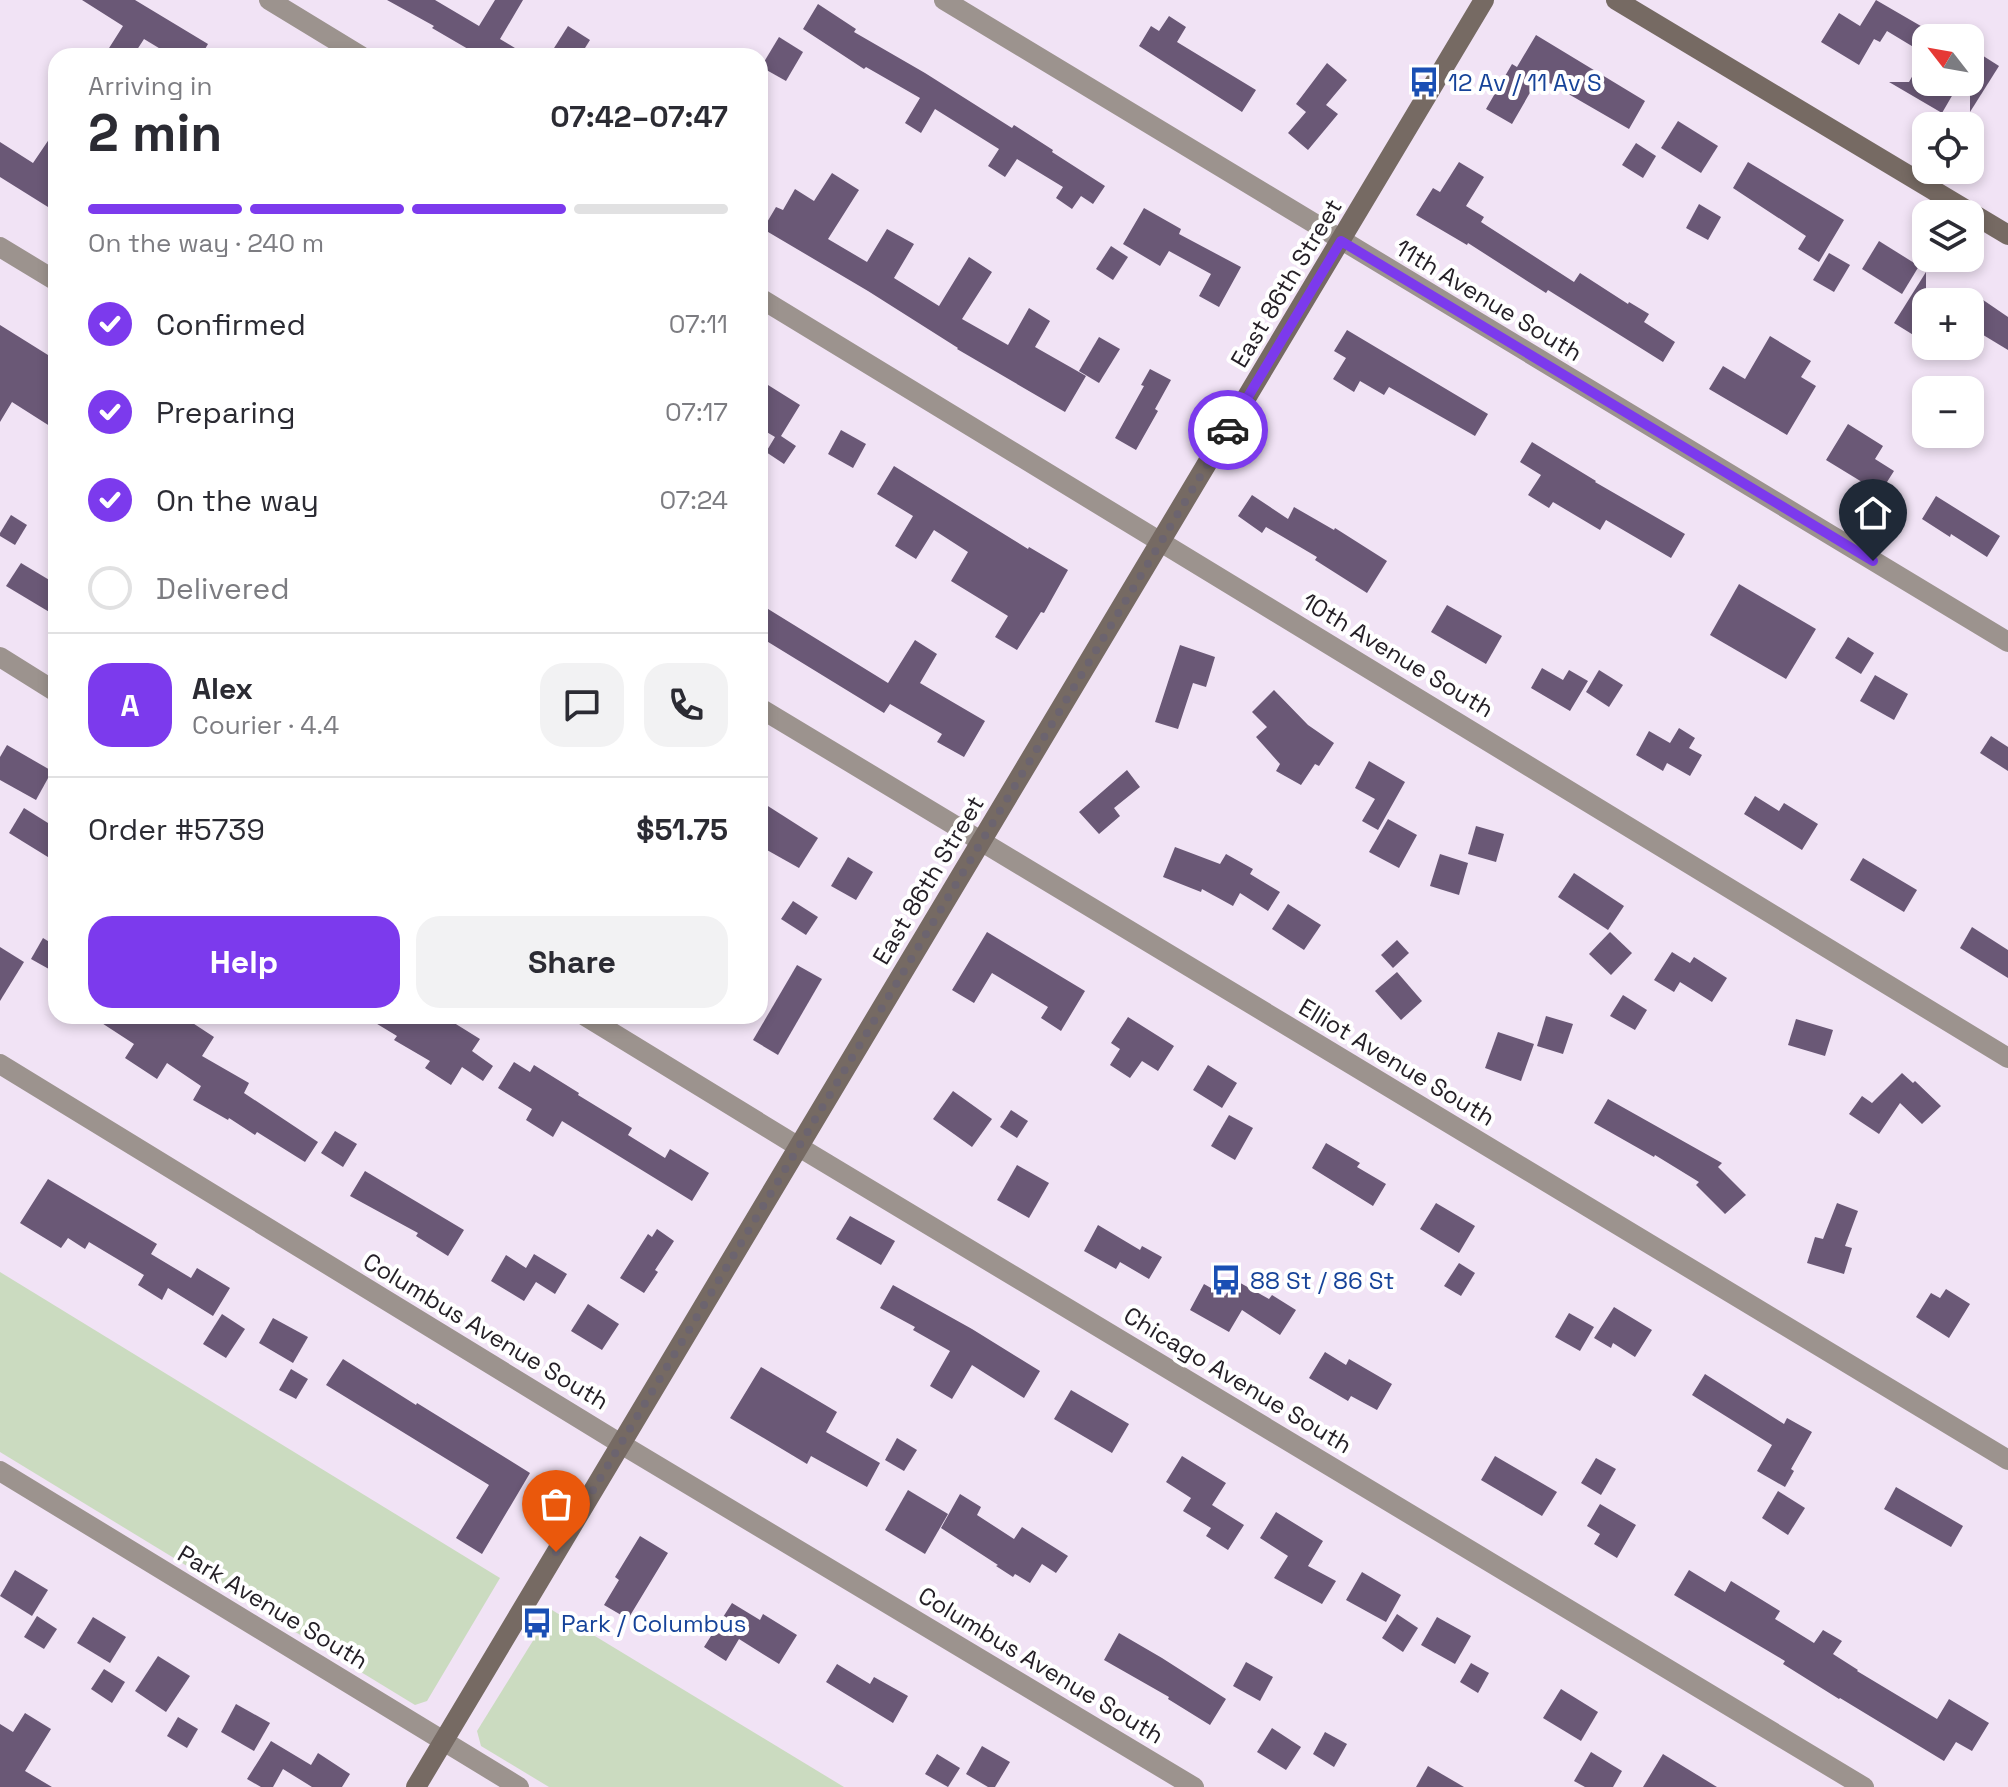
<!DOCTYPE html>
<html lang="en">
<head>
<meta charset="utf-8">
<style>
  :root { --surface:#fff; --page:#f2f2f3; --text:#2b2b33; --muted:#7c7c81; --line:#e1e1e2; --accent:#7c3aed }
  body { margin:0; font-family:"Space Grotesk",sans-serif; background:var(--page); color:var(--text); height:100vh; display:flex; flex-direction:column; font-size:30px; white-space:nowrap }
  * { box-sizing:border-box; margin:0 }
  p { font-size:26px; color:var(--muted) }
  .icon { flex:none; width:44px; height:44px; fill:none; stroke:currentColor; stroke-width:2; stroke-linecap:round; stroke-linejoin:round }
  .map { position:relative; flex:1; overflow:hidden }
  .sheet { position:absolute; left:48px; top:48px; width:720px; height:976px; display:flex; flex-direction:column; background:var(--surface); border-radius:24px; box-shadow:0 4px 12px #0003 }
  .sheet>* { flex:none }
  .needle { width:52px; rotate:301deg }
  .controls { position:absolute; left:1912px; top:24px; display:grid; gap:16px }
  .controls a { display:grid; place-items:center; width:72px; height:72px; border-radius:16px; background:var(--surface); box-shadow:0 4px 12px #0003; font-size:40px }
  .pin { position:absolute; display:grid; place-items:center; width:68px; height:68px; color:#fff; margin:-82px -34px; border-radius:50% 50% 50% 0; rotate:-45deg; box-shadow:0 0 8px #0007 }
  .pin .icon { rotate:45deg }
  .courier { position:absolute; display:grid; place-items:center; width:80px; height:80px; margin:-40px; border:6px solid #7c3aed; border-radius:50%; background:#fff; color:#222; box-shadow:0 2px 10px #0007 }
  .headline em { font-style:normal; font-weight:800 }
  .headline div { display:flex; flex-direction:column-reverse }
  .headline { display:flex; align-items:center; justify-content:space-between; height:136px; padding:0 40px }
  h1 { font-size:52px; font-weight:800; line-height:60px }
  .bar { display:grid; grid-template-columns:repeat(4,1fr); gap:12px 8px; align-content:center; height:96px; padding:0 40px }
  .bar i { height:10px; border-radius:6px; background:var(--line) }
  .bar .selected { background:var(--accent) }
  .bar p { grid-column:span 4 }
  .line { display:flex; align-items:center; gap:20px; padding:0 40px; border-top:2px solid var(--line) }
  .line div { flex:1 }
  .round { display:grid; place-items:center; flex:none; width:84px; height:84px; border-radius:24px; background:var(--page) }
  ol { padding:0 40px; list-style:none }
  li { display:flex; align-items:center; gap:24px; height:88px }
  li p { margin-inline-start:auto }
  li .icon { padding:8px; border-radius:50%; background:var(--accent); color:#fff; stroke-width:4 }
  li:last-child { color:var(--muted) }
  li i { width:44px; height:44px; border:4px solid var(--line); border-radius:50% }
  .primary-button { display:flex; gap:16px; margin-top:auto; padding:16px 40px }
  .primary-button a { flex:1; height:92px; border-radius:24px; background:var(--accent); color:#fff; font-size:32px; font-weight:800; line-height:92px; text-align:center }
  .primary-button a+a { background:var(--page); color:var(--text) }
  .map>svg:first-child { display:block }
</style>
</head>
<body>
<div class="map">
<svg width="2008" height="1787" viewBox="0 0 2008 1787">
  <rect width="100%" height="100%" fill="#f1e3f5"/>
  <g fill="#cbdbc0">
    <polygon points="0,1272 500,1578 427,1701 415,1705 0,1452"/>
    <polygon points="552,1610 844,1787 549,1787 481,1746 477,1731"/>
  </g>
  <g fill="#6a5876">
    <polygon points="82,0 135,0 208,44 201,56 172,56 144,39 133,56 104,56 123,26"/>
    <polygon points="387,0 435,0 479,26 495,0 523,0 500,39 528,56 480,56 432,28 434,26"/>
    <polygon points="1876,0 1926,29 1926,82 1960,82 1942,113 1889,82 1909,82 1925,54 1887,31 1880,42 1874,39 1859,65 1821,42 1839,13 1860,26"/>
    <polygon points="818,4 856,29 854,32 925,73 1012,128 1014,125 1053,150 1052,152 1105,186 1093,204 1081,196 1072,209 1056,198 1063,187 1017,159 1005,177 988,166 999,149 935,109 921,133 905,123 920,98 866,67 864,69 803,29"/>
    <polygon points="1169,16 1186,27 1177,42 1256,90 1242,112 1139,46 1151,26 1159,31"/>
    <polygon points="568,26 590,40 580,56 549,56"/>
    <polygon points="1536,35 1645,101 1629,129 1539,77 1512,124 1486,109 1512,64 1517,67"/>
    <polygon points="779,37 803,52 786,81 761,67"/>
    <polygon points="1977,52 1999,66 1970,112 1970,64"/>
    <polygon points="1327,63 1347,80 1326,105 1338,114 1308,150 1288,133 1306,112 1296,104"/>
    <polygon points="1678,121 1718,146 1701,173 1661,148"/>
    <polygon points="56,129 56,212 0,177 0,142 33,163"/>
    <polygon points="1636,143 1656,156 1643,178 1622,165"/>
    <polygon points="1459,162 1484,177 1466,206 1484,217 1481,222 1574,282 1580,273 1628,304 1629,302 1649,314 1644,322 1675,342 1663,362 1548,290 1546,293 1468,243 1467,245 1416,215 1433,188 1440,192"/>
    <polygon points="1748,162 1844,220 1819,262 1798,249 1806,236 1733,188"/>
    <polygon points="832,173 859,190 828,239 867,262 887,229 914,244 894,278 939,306 969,257 992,272 962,319 1008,345 1029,308 1050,321 1035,347 1086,376 1065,412 957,349 958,348 868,291 763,229 776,207 783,210 795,189 814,201"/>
    <polygon points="1699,204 1721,217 1708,240 1686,228"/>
    <polygon points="1144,208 1181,229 1179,234 1241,267 1219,307 1199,296 1211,274 1169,251 1160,266 1123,244"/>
    <polygon points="1879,241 1919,266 1902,294 1862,269"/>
    <polygon points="1111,246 1128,257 1113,280 1096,269"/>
    <polygon points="1829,253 1850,265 1834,292 1813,280"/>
    <polygon points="1926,272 1926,318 1915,336 1894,323"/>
    <polygon points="1970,291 2008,317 2008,350 1970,327"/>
    <polygon points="0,325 56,360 56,430 12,402 0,422"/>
    <polygon points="1347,330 1488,414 1475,436 1389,387 1384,395 1360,381 1354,392 1333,379 1346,358 1334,351"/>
    <polygon points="1770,336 1811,361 1801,377 1816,386 1787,435 1709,389 1723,366 1745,379"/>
    <polygon points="1099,337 1120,349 1099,383 1079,371"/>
    <polygon points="1150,369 1171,380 1155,409 1158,411 1136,450 1115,438 1144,386 1141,385"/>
    <polygon points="760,380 800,405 781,436 796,446 784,464 766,452 775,437 760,428"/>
    <polygon points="1848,424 1883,446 1875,459 1894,471 1880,493 1826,460"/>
    <polygon points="841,430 866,444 853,468 828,454"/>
    <polygon points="1532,442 1596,481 1595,482 1685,534 1671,558 1606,520 1600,530 1553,502 1549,508 1528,495 1541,475 1520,462"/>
    <polygon points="894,466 1028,549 1029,547 1068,570 1044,613 1041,612 1017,650 995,637 1008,616 951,581 968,552 934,530 916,559 895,546 913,516 877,494"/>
    <polygon points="1252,495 1288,519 1294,507 1334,530 1335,528 1387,561 1367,593 1315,560 1317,557 1266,527 1262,533 1238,516"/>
    <polygon points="1936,496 2000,536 1987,557 1951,534 1950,537 1922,519"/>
    <polygon points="11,515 27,525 15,545 0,536 0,533"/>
    <polygon points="21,563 56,584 56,616 6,586"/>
    <polygon points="1739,584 1816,629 1786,679 1710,635"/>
    <polygon points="760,604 888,683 915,640 937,654 920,683 985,721 964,757 937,742 942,734 890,704 884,713 760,637"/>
    <polygon points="1447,605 1502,636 1486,664 1431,632"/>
    <polygon points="1848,637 1874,653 1861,674 1835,658"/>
    <polygon points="1180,645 1215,657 1206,687 1193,683 1178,729 1155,722"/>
    <polygon points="1542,668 1563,680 1569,670 1588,681 1570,711 1531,688"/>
    <polygon points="1599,670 1623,685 1609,707 1586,692"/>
    <polygon points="1875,675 1908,694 1894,720 1860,701"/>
    <polygon points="1274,690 1308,725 1334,743 1319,766 1315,764 1301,785 1276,771 1280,764 1256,737 1267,727 1252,712"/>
    <polygon points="1679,728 1695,738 1689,748 1702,755 1690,776 1667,763 1663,771 1636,755 1649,731 1670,743"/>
    <polygon points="1991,736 2008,747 2008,771 1980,753"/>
    <polygon points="7,745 52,771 36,800 0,780 0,757"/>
    <polygon points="1369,761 1405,782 1378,830 1362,821 1375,799 1355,788"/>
    <polygon points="1127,770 1140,787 1114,808 1120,816 1099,834 1079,812"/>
    <polygon points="1755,796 1779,811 1784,803 1818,824 1802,850 1744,814"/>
    <polygon points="760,801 818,838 799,868 760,846"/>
    <polygon points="24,808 56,828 56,862 9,833"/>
    <polygon points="1388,819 1417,835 1399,868 1369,852"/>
    <polygon points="1476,826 1504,834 1496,862 1468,854"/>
    <polygon points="1175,847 1220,864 1226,854 1253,869 1250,874 1280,892 1268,911 1240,893 1233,906 1202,889 1201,892 1163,877"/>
    <polygon points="1440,854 1468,863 1459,895 1430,886"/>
    <polygon points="848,857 873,872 856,900 831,886"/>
    <polygon points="1863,858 1917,890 1904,912 1850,880"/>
    <polygon points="1574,873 1624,906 1608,930 1558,897"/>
    <polygon points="793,901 818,917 806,935 781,919"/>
    <polygon points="1288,904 1321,925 1304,950 1272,929"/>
    <polygon points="1972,927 2008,950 2008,978 1960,948"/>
    <polygon points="987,932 1085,991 1061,1031 1041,1018 1048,1007 992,973 974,1003 952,990"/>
    <polygon points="1610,932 1632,953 1611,975 1589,954"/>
    <polygon points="43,938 56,946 56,973 31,959"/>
    <polygon points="1397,940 1409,953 1393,968 1381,955"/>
    <polygon points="0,947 24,962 0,1001"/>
    <polygon points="1672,952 1690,963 1694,957 1727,978 1712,1002 1680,982 1674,992 1654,980"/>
    <polygon points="797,965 822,979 778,1055 753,1040"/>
    <polygon points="1397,972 1422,1001 1401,1020 1375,991"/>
    <polygon points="1623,995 1647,1010 1635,1030 1610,1016"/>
    <polygon points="91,1016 182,1016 214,1037 202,1056 249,1083 244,1093 318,1142 305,1162 257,1132 255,1135 229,1118 228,1120 193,1100 201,1086 167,1063 157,1079 125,1058 134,1044"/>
    <polygon points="364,1016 443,1016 480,1039 472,1051 493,1066 483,1081 462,1067 451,1085 425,1068 430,1061 394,1040 397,1036"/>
    <polygon points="1546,1016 1573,1024 1563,1054 1537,1046"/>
    <polygon points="1128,1017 1174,1046 1158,1071 1142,1061 1130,1078 1110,1065 1120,1049 1111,1043"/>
    <polygon points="1796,1019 1833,1030 1825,1056 1788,1045"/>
    <polygon points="1498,1032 1534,1044 1521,1081 1485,1068"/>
    <polygon points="514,1062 530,1072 534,1065 579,1093 578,1095 632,1128 628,1135 665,1158 670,1149 709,1173 692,1201 562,1121 553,1137 526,1120 532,1109 498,1088"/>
    <polygon points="1208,1065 1237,1083 1222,1108 1193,1090"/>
    <polygon points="1902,1073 1913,1083 1915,1081 1941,1106 1922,1124 1900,1103 1879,1134 1849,1114 1862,1096 1872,1103"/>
    <polygon points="953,1091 992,1119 972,1147 933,1119"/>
    <polygon points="1608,1099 1722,1163 1718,1167 1746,1195 1725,1214 1696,1185 1699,1182 1655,1155 1654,1157 1594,1123"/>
    <polygon points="1011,1110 1028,1121 1017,1138 1000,1127"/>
    <polygon points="1229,1115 1253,1128 1235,1160 1211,1146"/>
    <polygon points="335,1131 357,1144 343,1167 321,1153"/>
    <polygon points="1326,1143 1360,1163 1357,1167 1386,1184 1373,1206 1312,1168"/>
    <polygon points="1017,1165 1049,1183 1029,1218 997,1200"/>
    <polygon points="365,1171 464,1230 448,1256 416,1236 418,1233 350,1196"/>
    <polygon points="48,1179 157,1244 151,1254 191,1278 197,1268 230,1288 213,1316 168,1288 162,1300 138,1285 144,1275 89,1242 85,1249 68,1238 61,1248 20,1223"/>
    <polygon points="1436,1203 1475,1226 1459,1253 1420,1229"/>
    <polygon points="1837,1203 1858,1211 1845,1246 1852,1248 1844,1274 1807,1263 1815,1237 1823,1239"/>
    <polygon points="850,1216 895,1241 881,1265 836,1239"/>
    <polygon points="1098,1225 1140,1250 1142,1246 1162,1257 1149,1279 1120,1262 1116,1269 1084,1251"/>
    <polygon points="657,1229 674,1241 655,1270 658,1272 644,1293 620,1278 648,1234 652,1237"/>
    <polygon points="534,1254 567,1274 555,1294 536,1282 524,1301 491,1281 506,1255 526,1268"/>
    <polygon points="1459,1263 1475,1273 1461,1296 1444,1286"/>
    <polygon points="1235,1280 1269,1299 1272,1295 1296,1310 1280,1335 1242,1310 1229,1332 1190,1310 1204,1284 1225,1296"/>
    <polygon points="893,1285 972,1329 1040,1371 1024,1398 972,1365 952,1399 930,1386 950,1351 913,1330 915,1327 880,1308"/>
    <polygon points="1946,1289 1970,1304 1949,1338 1916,1317 1931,1293 1940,1298"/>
    <polygon points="588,1304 619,1324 602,1350 571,1331"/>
    <polygon points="1614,1307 1652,1330 1635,1357 1613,1343 1611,1348 1594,1338"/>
    <polygon points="1569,1313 1594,1327 1580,1351 1555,1337"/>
    <polygon points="222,1314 245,1329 226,1358 203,1344"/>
    <polygon points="273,1318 308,1337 293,1363 259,1343"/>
    <polygon points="1325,1352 1346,1365 1349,1359 1392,1384 1377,1410 1351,1396 1348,1401 1309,1378"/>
    <polygon points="343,1359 416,1405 417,1403 530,1473 482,1554 456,1538 489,1485 326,1385"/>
    <polygon points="761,1367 837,1412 826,1432 880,1463 867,1487 811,1456 807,1464 730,1418"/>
    <polygon points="291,1369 308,1379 296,1399 279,1390"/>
    <polygon points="1705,1374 1784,1424 1787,1418 1812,1432 1791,1469 1794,1471 1785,1487 1757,1471 1772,1445 1692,1395"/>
    <polygon points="1071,1390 1129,1424 1112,1453 1054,1419"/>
    <polygon points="897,1438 917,1450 904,1471 885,1460"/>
    <polygon points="1182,1456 1226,1483 1212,1505 1244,1525 1228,1550 1206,1536 1211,1528 1183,1511 1191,1498 1166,1482"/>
    <polygon points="1495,1456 1557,1492 1542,1516 1481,1480"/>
    <polygon points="1596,1458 1616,1469 1601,1495 1581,1483"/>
    <polygon points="1896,1487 1963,1526 1951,1547 1884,1509"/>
    <polygon points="908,1490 948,1514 925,1554 885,1530"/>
    <polygon points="1778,1491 1805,1508 1788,1535 1762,1518"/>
    <polygon points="960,1494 981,1507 977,1515 1014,1539 1022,1527 1068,1556 1056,1573 1042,1564 1030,1583 1015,1574 1013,1577 996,1566 998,1565 941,1528"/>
    <polygon points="1600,1504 1636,1525 1617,1558 1594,1544 1600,1534 1587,1526"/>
    <polygon points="1276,1512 1323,1541 1308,1566 1336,1581 1322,1604 1274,1578 1288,1556 1260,1538"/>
    <polygon points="640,1536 668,1553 628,1619 604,1605 619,1580 615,1577"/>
    <polygon points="15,1570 48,1590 32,1616 0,1596"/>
    <polygon points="1689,1570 1725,1592 1731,1581 1780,1611 1775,1619 1814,1643 1823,1630 1842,1641 1833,1654 1858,1670 1857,1671 1937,1719 1949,1699 1989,1723 1972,1751 1956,1742 1944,1761 1840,1698 1839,1699 1783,1664 1785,1661 1674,1595"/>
    <polygon points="1362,1572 1401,1595 1386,1622 1346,1600"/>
    <polygon points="732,1603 760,1620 763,1614 797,1635 779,1664 739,1639 726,1661 704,1647"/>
    <polygon points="1397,1614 1418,1628 1403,1652 1382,1638"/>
    <polygon points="37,1616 57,1629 44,1649 24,1637"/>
    <polygon points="93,1617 126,1637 110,1663 77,1643"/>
    <polygon points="1437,1617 1471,1636 1455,1664 1421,1645"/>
    <polygon points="1119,1633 1162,1658 1226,1699 1210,1725 1168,1699 1169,1697 1104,1660"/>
    <polygon points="158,1656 190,1676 166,1712 135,1691"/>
    <polygon points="1246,1662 1273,1677 1260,1701 1233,1686"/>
    <polygon points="1471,1663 1489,1673 1478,1693 1460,1682"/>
    <polygon points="837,1664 870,1684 874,1677 908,1696 893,1723 826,1682"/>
    <polygon points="104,1669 125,1682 112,1703 91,1689"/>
    <polygon points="1561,1689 1598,1712 1581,1741 1543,1718"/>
    <polygon points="236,1704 270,1723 254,1751 221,1732"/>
    <polygon points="25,1713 51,1729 25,1771 52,1787 0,1787 0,1724 13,1732"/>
    <polygon points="178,1717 198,1729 187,1748 167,1736"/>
    <polygon points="1272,1728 1301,1747 1286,1770 1257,1752"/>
    <polygon points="1325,1732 1347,1744 1334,1767 1313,1754"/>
    <polygon points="271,1741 311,1765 318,1753 350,1774 342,1787 312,1787 283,1769 273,1787 261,1787 247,1779"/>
    <polygon points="982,1746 1010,1762 995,1787 988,1787 966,1774"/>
    <polygon points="1591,1752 1622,1771 1613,1787 1585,1787 1574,1781"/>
    <polygon points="937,1754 960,1768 948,1787 925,1774"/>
    <polygon points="1663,1754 1717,1787 1643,1787"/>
    <polygon points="1428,1766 1464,1787 1416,1787"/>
  </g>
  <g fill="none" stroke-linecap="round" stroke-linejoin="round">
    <g stroke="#9c938e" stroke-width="20">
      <polyline points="269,0 361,56"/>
      <polyline points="944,0 2008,642"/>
      <polyline points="0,247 56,281"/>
      <polyline points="760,298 2008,1058"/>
      <polyline points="0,657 56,692"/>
      <polyline points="760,708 2008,1460"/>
      <polyline points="585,1016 799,1147 1864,1787"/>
      <polyline points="0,1064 621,1444 1194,1787"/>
      <polyline points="0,1471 519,1787"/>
    </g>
    <g stroke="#766a63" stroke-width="20">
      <polyline points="1616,0 2008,235"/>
      <polyline points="416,1787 1484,0"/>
    </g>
  </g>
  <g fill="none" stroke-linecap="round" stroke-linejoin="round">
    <polyline stroke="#6c646f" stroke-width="8" stroke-dasharray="0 14.4" points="556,1552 1228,430"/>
    <polyline stroke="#7c3aed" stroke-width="10" points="1228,430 1341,241 1873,561"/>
  </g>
  <defs>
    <g id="bus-bare" transform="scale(2.4)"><path d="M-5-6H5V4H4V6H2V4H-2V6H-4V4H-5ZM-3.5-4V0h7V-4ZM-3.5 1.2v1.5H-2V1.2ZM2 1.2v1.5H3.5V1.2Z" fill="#1a4fb4" stroke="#fff" stroke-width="2.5" paint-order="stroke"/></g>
  </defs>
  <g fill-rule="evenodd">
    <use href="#bus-bare" x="1424" y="82"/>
    <use href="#bus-bare" x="1226" y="1280"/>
    <use href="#bus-bare" x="537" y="1623"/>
  </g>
  <g text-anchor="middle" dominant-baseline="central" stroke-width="8" stroke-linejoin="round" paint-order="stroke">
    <g font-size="24" fill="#164399" stroke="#fff" text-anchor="start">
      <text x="1448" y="82">12 Av / 11 Av S</text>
      <text x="1250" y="1280">88 St / 86 St</text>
      <text x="561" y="1623">Park / Columbus</text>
    </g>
    <g font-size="24" fill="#252027" stroke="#fff">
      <text transform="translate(1286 283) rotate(-59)">East 86th Street</text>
      <text transform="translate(1489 300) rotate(31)">11th Avenue South</text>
      <text transform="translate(1398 655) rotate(31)">10th Avenue South</text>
      <text transform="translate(928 880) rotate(-59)">East 86th Street</text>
      <text transform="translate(1397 1062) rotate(31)">Elliot Avenue South</text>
      <text transform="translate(486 1331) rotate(31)">Columbus Avenue South</text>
      <text transform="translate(1238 1380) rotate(31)">Chicago Avenue South</text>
      <text transform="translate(273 1607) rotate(31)">Park Avenue South</text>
      <text transform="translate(1041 1665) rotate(31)">Columbus Avenue South</text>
    </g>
  </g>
</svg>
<div class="controls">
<a><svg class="needle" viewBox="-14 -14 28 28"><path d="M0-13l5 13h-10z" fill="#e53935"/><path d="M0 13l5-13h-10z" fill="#7c7c81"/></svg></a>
<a><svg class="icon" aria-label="locate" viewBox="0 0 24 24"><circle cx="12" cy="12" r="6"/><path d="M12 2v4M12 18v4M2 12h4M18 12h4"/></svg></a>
<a><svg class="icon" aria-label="layers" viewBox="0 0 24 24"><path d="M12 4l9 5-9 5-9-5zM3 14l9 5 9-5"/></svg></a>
<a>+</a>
<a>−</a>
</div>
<div class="pin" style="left:556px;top:1552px;background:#ea580c"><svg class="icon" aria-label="bag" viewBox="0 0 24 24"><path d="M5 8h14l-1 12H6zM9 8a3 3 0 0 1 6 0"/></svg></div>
<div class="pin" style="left:1873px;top:561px;background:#1f2937"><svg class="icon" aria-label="home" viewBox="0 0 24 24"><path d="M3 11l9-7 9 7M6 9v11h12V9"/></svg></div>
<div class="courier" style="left:1228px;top:430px"><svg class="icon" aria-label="car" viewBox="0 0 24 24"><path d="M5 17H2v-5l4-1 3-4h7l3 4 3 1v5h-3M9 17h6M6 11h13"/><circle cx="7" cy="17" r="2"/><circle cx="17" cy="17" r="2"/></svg></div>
<section class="sheet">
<div class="headline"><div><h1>2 min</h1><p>Arriving in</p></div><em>07:42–07:47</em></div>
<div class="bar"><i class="selected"></i><i class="selected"></i><i class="selected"></i><i></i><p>On the way · 240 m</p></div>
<ol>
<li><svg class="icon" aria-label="check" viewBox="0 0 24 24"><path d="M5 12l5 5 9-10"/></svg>Confirmed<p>07:11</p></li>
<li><svg class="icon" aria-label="check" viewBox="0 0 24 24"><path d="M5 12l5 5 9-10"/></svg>Preparing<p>07:17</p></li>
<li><svg class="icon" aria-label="check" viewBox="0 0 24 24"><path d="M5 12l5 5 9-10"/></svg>On the way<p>07:24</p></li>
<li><i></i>Delivered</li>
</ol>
<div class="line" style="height:144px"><b class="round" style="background:var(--accent);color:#fff">A</b><div><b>Alex</b><p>Courier · 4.4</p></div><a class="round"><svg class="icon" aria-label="chat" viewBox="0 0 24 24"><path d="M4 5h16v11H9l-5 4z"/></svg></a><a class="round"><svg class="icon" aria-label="phone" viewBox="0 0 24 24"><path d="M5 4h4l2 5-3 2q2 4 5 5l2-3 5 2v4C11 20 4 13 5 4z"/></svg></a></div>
<div class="line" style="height:104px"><div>Order #5739</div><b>$51.75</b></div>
<div class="primary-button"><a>Help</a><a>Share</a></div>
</section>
</div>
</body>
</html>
